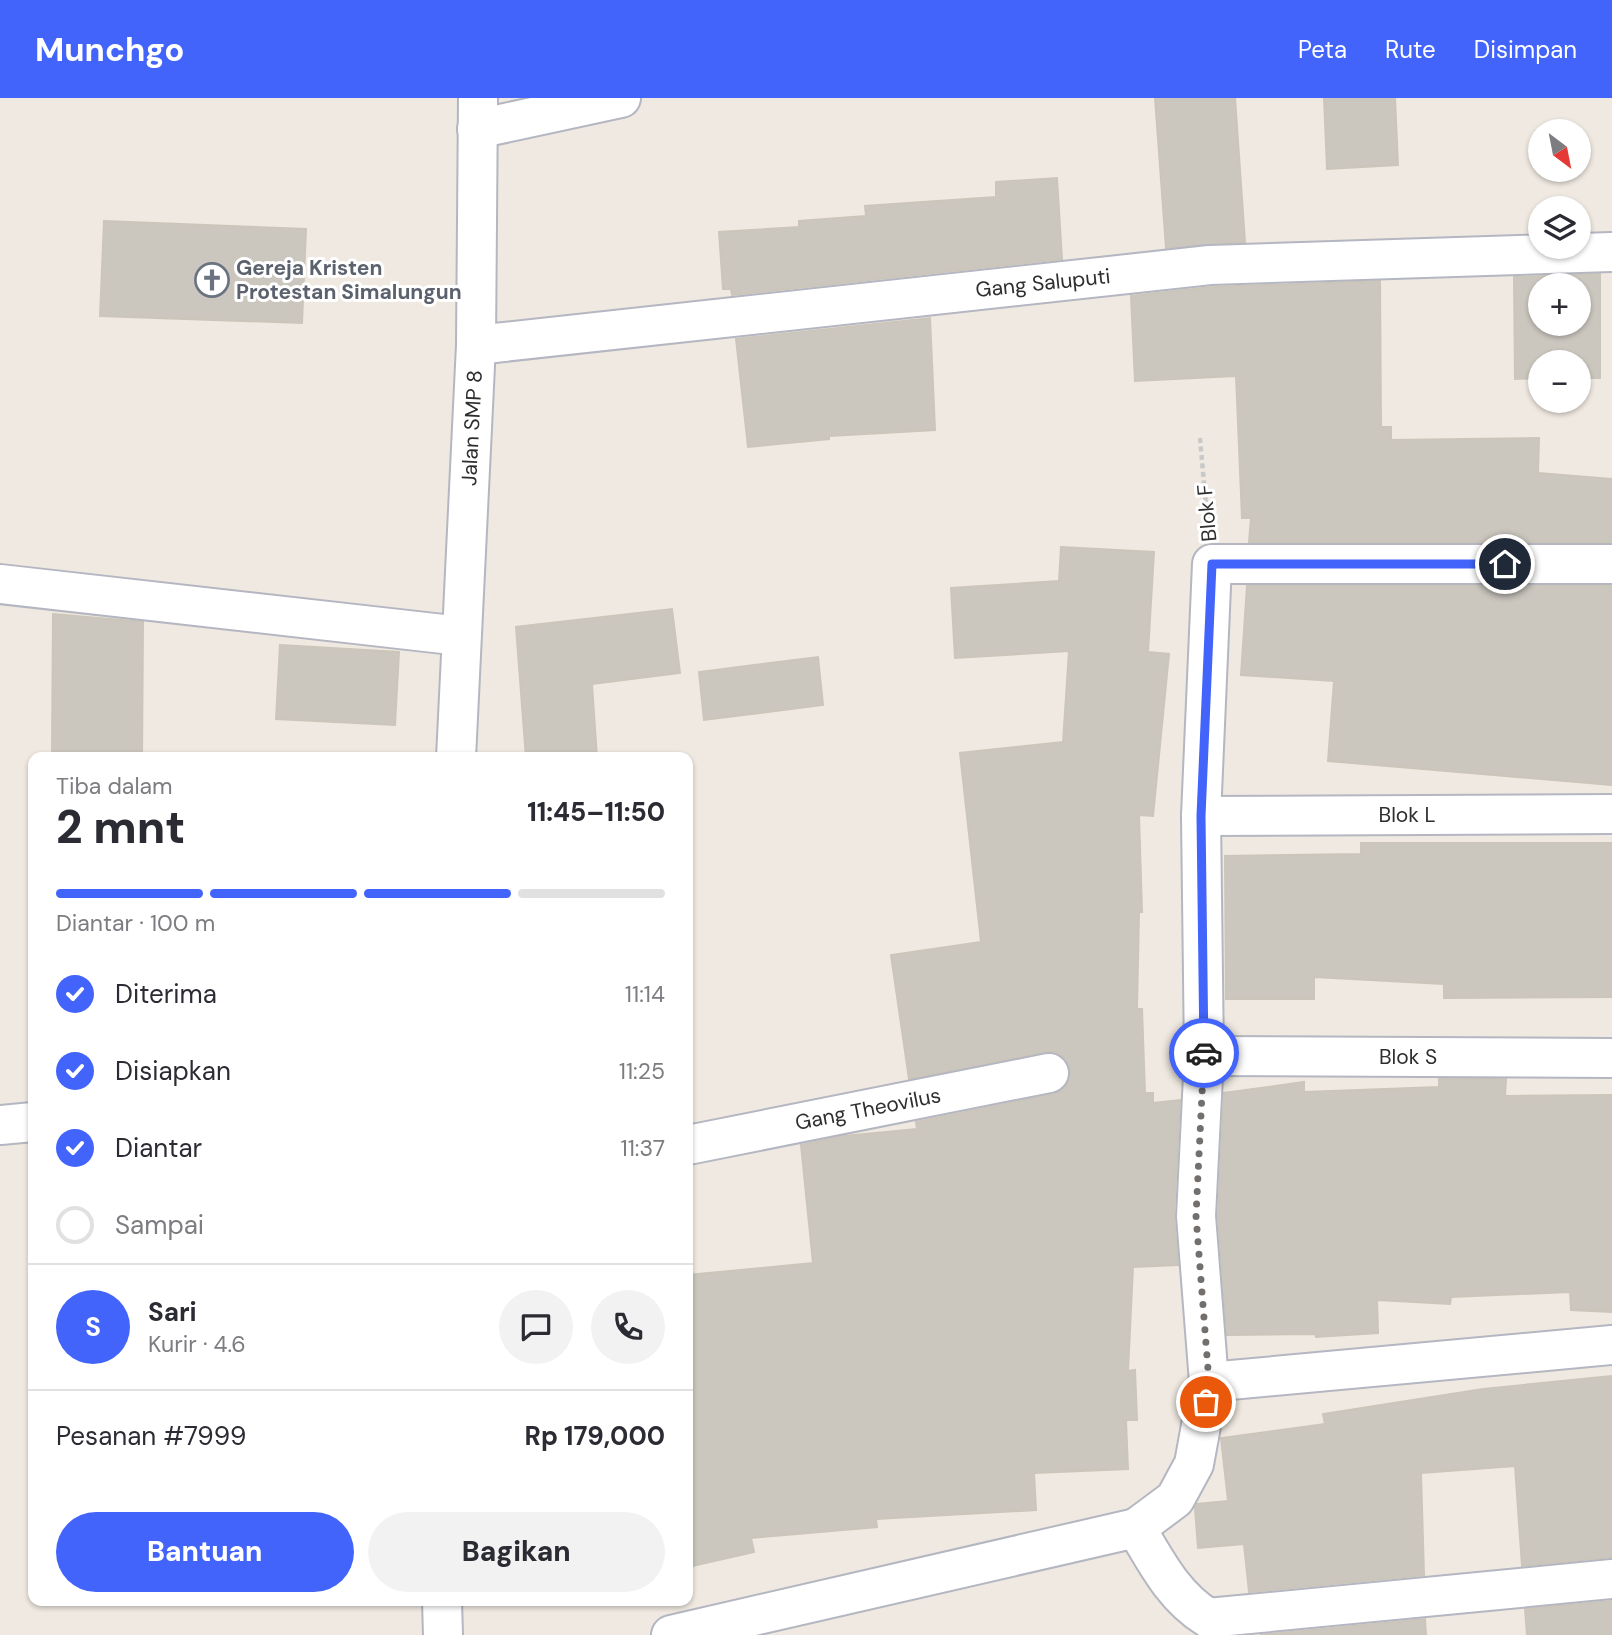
<!DOCTYPE html>
<html lang="id">
<head>
<meta charset="utf-8">
<style>
  :root { --surface:#fff; --page:#f2f2f3; --text:#2b2b33; --muted:#7c7c81; --line:#e1e1e2; --accent:#4264fb }
  body { margin:0; font-family:"DM Sans",sans-serif; background:var(--page); color:var(--text); height:100vh; display:flex; flex-direction:column; font-size:26px; white-space:nowrap }
  * { box-sizing:border-box; margin:0 }
  p { font-size:23px; color:var(--muted) }
  .icon { flex:none; width:38px; height:38px; fill:none; stroke:currentColor; stroke-width:2; stroke-linecap:round; stroke-linejoin:round }
  .map { position:relative; flex:1; overflow:hidden }
  .panel { position:absolute; left:28px; top:654px; width:665px; height:854px; display:flex; flex-direction:column; background:var(--surface); border-radius:14px; box-shadow:0 2px 5px #0004 }
  .panel>* { flex:none }
  .needle { width:46px; rotate:148deg }
  .buttons { position:absolute; left:1528px; top:21px; display:grid; gap:14px }
  .buttons a { display:grid; place-items:center; width:63px; height:63px; border-radius:50%; background:var(--surface); box-shadow:0 2px 5px #0004; font-size:35px }
  .pin { position:absolute; display:grid; place-items:center; width:60px; height:60px; color:#fff; margin:-30px; border:4px solid #fff; border-radius:50%; box-shadow:0 2px 7px #0007 }
  .courier { position:absolute; display:grid; place-items:center; width:70px; height:70px; margin:-35px; border:5px solid #4264fb; border-radius:50%; background:#fff; color:#222; box-shadow:0 2px 9px #0007 }
  .headline em { font-style:normal; font-weight:800 }
  .headline div { display:flex; flex-direction:column-reverse }
  .headline { display:flex; align-items:center; justify-content:space-between; height:119px; padding:0 28px }
  h1 { font-size:46px; font-weight:800; line-height:52px }
  .bar { display:grid; grid-template-columns:repeat(4,1fr); gap:10px 7px; align-content:center; height:84px; padding:0 28px }
  .bar i { height:9px; border-radius:5px; background:var(--line) }
  .bar .current { background:var(--accent) }
  .bar p { grid-column:span 4 }
  .line { display:flex; align-items:center; gap:18px; padding:0 28px; border-top:2px solid var(--line) }
  .line div { flex:1 }
  .round { display:grid; place-items:center; flex:none; width:74px; height:74px; border-radius:37px; background:var(--page) }
  ol { padding:0 28px; list-style:none }
  li { display:flex; align-items:center; gap:21px; height:77px }
  li p { margin-inline-start:auto }
  li .icon { padding:7px; border-radius:50%; background:var(--accent); color:#fff; stroke-width:4 }
  li:last-child { color:var(--muted) }
  li i { width:38px; height:38px; border:4px solid var(--line); border-radius:50% }
  .button { display:flex; gap:14px; margin-top:auto; padding:14px 28px }
  .button a { flex:1; height:80px; border-radius:42px; background:var(--accent); color:#fff; font-size:28px; font-weight:800; line-height:80px; text-align:center }
  .button a+a { background:var(--page); color:var(--text) }
  header { display:flex; align-items:center; gap:42px; box-sizing:border-box; height:98px; padding:0 35px; background:var(--accent); color:#fff }
  header strong { font-size:33px }
  nav { display:flex; gap:38px; margin-inline-start:auto; font-size:24px }
  .map>svg:first-child { display:block }
</style>
</head>
<body>
<header>
<strong>Munchgo</strong>
<nav><a>Peta</a><a>Rute</a><a>Disimpan</a></nav>
</header>
<div class="map">
<svg width="1612" height="1537" viewBox="0 0 1612 1537">
  <rect width="100%" height="100%" fill="#efe9e1"/>
  <g fill="#cbc7bf" stroke="#cbc5ba" stroke-width="2" fill-rule="evenodd">
    <polygon points="1155,0 1235,0 1245,144 1166,150"/>
    <polygon points="1324,0 1395,0 1398,67 1327,71"/>
    <polygon points="1057,80 1062,161 732,197 731,191 723,191 719,134 799,129 799,123 866,118 865,108 996,99 996,84"/>
    <polygon points="104,123 306,131 302,225 100,218"/>
    <path d="M1600,176V280H1578V264H1540V280L1515,281L1514,179ZM1540,187H1578V226H1540Z"/>
    <polygon points="1380,183 1381,329 1391,329 1391,342 1539,340 1538,375 1612,381 1612,444 1249,444 1251,420 1242,420 1236,278 1135,283 1131,198 1212,189"/>
    <polygon points="930,220 935,332 829,338 829,341 748,349 736,241"/>
    <polygon points="1061,449 1154,454 1148,554 1169,556 1153,718 1139,717 1142,814 1139,814 1137,911 1142,911 1145,995 1153,995 1153,1005 1180,1002 1174,1117 1178,1167 1133,1169 1128,1273 1135,1272 1137,1322 1126,1322 1128,1371 1034,1375 1036,1412 876,1421 877,1429 751,1440 754,1454 688,1469 688,1177 813,1165 801,1047 844,1038 917,1031 916,1024 1053,996 1063,992 1069,983 1070,971 1066,961 1057,955 1045,954 909,981 891,857 981,844 960,655 1063,644 1069,553 955,560 951,490 1059,483"/>
    <polygon points="1247,488 1612,488 1612,687 1328,663 1334,583 1241,577"/>
    <polygon points="672,511 680,575 592,586 597,660 526,660 516,529"/>
    <polygon points="53,516 143,524 142,660 52,660"/>
    <polygon points="280,547 399,554 395,627 276,621"/>
    <polygon points="818,559 823,607 704,622 699,574"/>
    <polygon points="1361,745 1612,745 1612,899 1444,900 1444,886 1314,879 1314,901 1226,901 1225,758 1361,756"/>
    <polygon points="1439,981 1506,981 1505,998 1612,997 1612,1214 1571,1212 1570,1194 1451,1199 1450,1206 1377,1202 1378,1235 1316,1239 1315,1236 1227,1237 1218,1118 1224,995 1304,984 1304,994 1439,989"/>
    <polygon points="1612,1278 1612,1459 1522,1468 1515,1368 1421,1375 1424,1477 1249,1494 1244,1446 1198,1450 1195,1410 1197,1406 1228,1403 1221,1340 1325,1326 1323,1316 1483,1291"/>
    <polygon points="1612,1503 1612,1537 1527,1537 1525,1511"/>
    <polygon points="1425,1521 1426,1537 1260,1537"/>
  </g>
  <g fill="none" stroke-linecap="round" stroke-linejoin="round">
    <g stroke="#b4b7c1" stroke-width="42">
      <g id="minor">
        <polyline points="477,31 621,0"/>
        <polyline points="476,247 1210,167 1612,154"/>
        <polyline points="0,486 461,538"/>
        <polyline points="456,660 476,247 478,0"/>
        <polyline points="1201,718 1612,716"/>
        <polyline points="1204,958 1612,960"/>
        <polyline points="0,1027 33,1024"/>
        <polyline points="688,1047 1049,975"/>
        <polyline points="1209,1284 1612,1247"/>
        <polyline points="1136,1430 1175,1401 1194,1366 1209,1284 1196,1118 1204,958 1201,718 1212,466 1612,466"/>
        <polyline points="442,1503 443,1537"/>
        <path d="M671,1537L1136,1430C1157,1465 1173,1498 1208,1520L1612,1481"/>
      </g>
    </g>
    <polyline stroke="#c9c9c9" stroke-width="4.5" stroke-dasharray="5 3.5" stroke-linecap="butt" points="1200,340 1207,420"/>
    <use href="#minor" stroke="#fff" stroke-width="38"/>
  </g>
  <g fill="none" stroke-linecap="round" stroke-linejoin="round">
    <polyline stroke="#726f6d" stroke-width="7" stroke-dasharray="0 12.6" points="1204,955 1196,1118 1209,1284 1206,1304"/>
    <polyline stroke="#4264fb" stroke-width="9" points="1204,955 1201,718 1212,466 1505,466"/>
  </g>
  <defs>
    <g id="church-ring" transform="scale(1.75)"><circle r="9.5" fill="#fff" stroke="#6b7280" stroke-width="1.5"/><path d="M-1.2-6h2.4v3.5h3.3v2.4h-3.3V6h-2.4V-.1h-3.3v-2.4h3.3Z" fill="#6b7280"/></g>
  </defs>
  <g fill-rule="evenodd">
    <use href="#church-ring" x="212" y="182"/>
  </g>
  <g text-anchor="middle" dominant-baseline="central" stroke-width="6" stroke-linejoin="round" paint-order="stroke">
    <g font-size="21" font-weight="bold" fill="#5b616d" stroke="#fff" text-anchor="start">
      <text x="236" y="170">Gereja Kristen<tspan x="236" dy="24">Protestan Simalungun</tspan></text>
    </g>
    <g font-size="21" fill="#2e2e2e" stroke="#fff">
      <text transform="translate(1043 185) rotate(-6)">Gang Saluputi</text>
      <text transform="translate(472 330) rotate(-87)">Jalan SMP 8</text>
      <text transform="translate(1207 415) rotate(-95)">Blok F</text>
      <text x="1407" y="717">Blok L</text>
      <text x="1408" y="959">Blok S</text>
      <text transform="translate(868 1011) rotate(-11)">Gang Theovilus</text>
    </g>
  </g>
</svg>
<div class="buttons">
<a><svg class="needle" viewBox="-14 -14 28 28"><path d="M0-13l5 13h-10z" fill="#e53935"/><path d="M0 13l5-13h-10z" fill="#7c7c81"/></svg></a>
<a><svg class="icon" aria-label="layers" viewBox="0 0 24 24"><path d="M12 4l9 5-9 5-9-5zM3 14l9 5 9-5"/></svg></a>
<a>+</a>
<a>−</a>
</div>
<div class="pin" style="left:1206px;top:1304px;background:#ea580c"><svg class="icon" aria-label="bag" viewBox="0 0 24 24"><path d="M5 8h14l-1 12H6zM9 8a3 3 0 0 1 6 0"/></svg></div>
<div class="pin" style="left:1505px;top:466px;background:#1f2937"><svg class="icon" aria-label="home" viewBox="0 0 24 24"><path d="M3 11l9-7 9 7M6 9v11h12V9"/></svg></div>
<div class="courier" style="left:1204px;top:955px"><svg class="icon" aria-label="car" viewBox="0 0 24 24"><path d="M5 17H2v-5l4-1 3-4h7l3 4 3 1v5h-3M9 17h6M6 11h13"/><circle cx="7" cy="17" r="2"/><circle cx="17" cy="17" r="2"/></svg></div>
<section class="panel">
<div class="headline"><div><h1>2 mnt</h1><p>Tiba dalam</p></div><em>11:45–11:50</em></div>
<div class="bar"><i class="current"></i><i class="current"></i><i class="current"></i><i></i><p>Diantar · 100 m</p></div>
<ol>
<li><svg class="icon" aria-label="check" viewBox="0 0 24 24"><path d="M5 12l5 5 9-10"/></svg>Diterima<p>11:14</p></li>
<li><svg class="icon" aria-label="check" viewBox="0 0 24 24"><path d="M5 12l5 5 9-10"/></svg>Disiapkan<p>11:25</p></li>
<li><svg class="icon" aria-label="check" viewBox="0 0 24 24"><path d="M5 12l5 5 9-10"/></svg>Diantar<p>11:37</p></li>
<li><i></i>Sampai</li>
</ol>
<div class="line" style="height:126px"><b class="round" style="background:var(--accent);color:#fff">S</b><div><b>Sari</b><p>Kurir · 4.6</p></div><a class="round"><svg class="icon" aria-label="chat" viewBox="0 0 24 24"><path d="M4 5h16v11H9l-5 4z"/></svg></a><a class="round"><svg class="icon" aria-label="phone" viewBox="0 0 24 24"><path d="M5 4h4l2 5-3 2q2 4 5 5l2-3 5 2v4C11 20 4 13 5 4z"/></svg></a></div>
<div class="line" style="height:91px"><div>Pesanan #7999</div><b>Rp 179,000</b></div>
<div class="button"><a>Bantuan</a><a>Bagikan</a></div>
</section>
</div>
</body>
</html>
